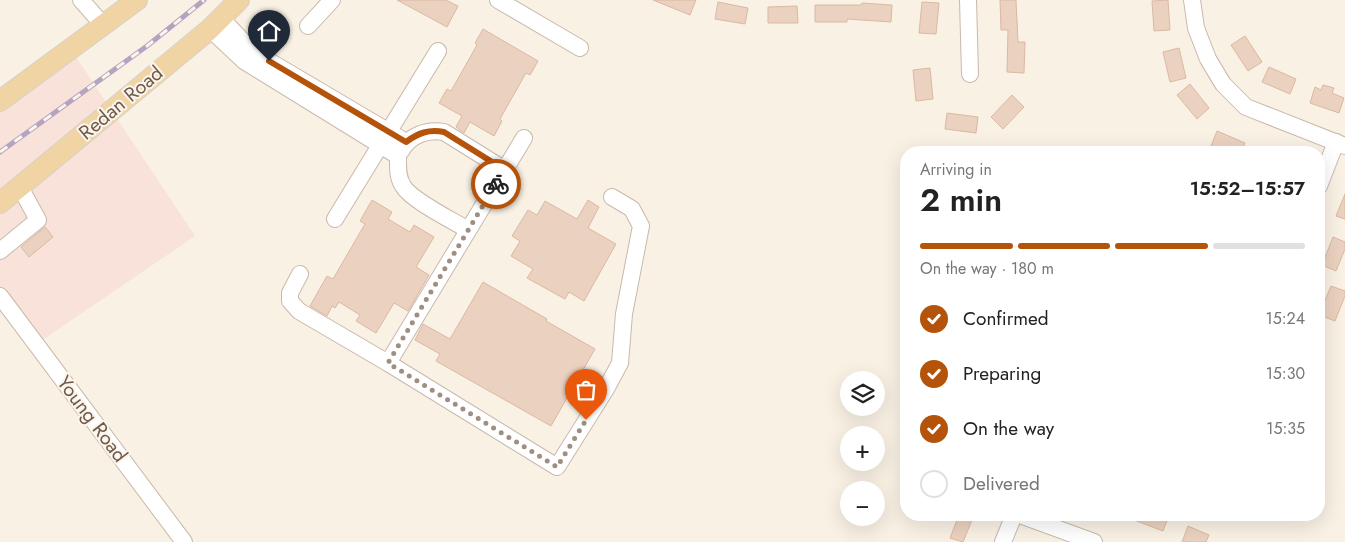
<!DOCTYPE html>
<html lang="en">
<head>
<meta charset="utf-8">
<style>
  :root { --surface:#fff; --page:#f2f2f2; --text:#222; --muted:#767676; --line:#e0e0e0; --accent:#b45309 }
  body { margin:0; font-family:Jost,sans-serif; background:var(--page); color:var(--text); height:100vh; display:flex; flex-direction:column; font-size:19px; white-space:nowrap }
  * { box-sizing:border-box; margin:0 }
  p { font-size:16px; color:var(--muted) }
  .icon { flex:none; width:28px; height:28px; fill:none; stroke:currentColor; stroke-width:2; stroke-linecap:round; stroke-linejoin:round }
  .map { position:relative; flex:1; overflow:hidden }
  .drawer { position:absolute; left:900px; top:146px; width:425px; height:375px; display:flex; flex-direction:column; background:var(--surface); border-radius:20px; box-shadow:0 5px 20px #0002 }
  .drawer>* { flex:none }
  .controls { position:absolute; left:840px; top:371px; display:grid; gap:10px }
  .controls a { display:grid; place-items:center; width:45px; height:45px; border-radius:50%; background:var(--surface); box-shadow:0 5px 20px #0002; font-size:25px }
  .pin { position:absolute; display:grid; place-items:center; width:42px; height:42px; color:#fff; margin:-51px -21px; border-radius:50% 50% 50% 0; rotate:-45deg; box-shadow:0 0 5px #0007 }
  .pin .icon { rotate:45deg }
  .courier { position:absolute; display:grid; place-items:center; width:50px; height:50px; margin:-25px; border:4px solid #b45309; border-radius:50%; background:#fff; color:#222; box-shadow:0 1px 6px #0007 }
  .headline em { font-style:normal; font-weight:600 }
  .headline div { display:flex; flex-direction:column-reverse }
  .headline { display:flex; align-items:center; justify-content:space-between; height:85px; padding:0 20px }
  h1 { font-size:32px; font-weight:600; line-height:38px }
  .bar { display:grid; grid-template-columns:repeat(4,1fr); gap:8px 5px; align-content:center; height:60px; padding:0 20px }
  .bar i { height:6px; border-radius:4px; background:var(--line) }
  .bar .current { background:var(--accent) }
  .bar p { grid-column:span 4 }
  ol { padding:0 20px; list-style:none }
  li { display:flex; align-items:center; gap:15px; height:55px }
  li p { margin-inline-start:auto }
  li .icon { padding:5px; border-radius:50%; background:var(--accent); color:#fff; stroke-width:4 }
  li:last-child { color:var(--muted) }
  li i { width:28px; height:28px; border:2px solid var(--line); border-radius:50% }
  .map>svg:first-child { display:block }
</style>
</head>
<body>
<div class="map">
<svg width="1345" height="542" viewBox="0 0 1345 542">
  <rect width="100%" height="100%" fill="#f9f1e4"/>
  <polygon fill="#f8e2d9" points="68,45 195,236 38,343 0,300 0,98"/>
  <g fill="#ebd1bf" stroke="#dcb8a1">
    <polygon points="397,0 446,0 458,6 447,27"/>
    <polygon points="653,0 696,0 690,15"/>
    <polygon points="1000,0 1016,0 1018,42 1025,42 1024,73 1007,72 1008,30 1001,30"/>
    <polygon points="1168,0 1170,30 1154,31 1152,1"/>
    <polygon points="718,2 748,8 745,24 715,19"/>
    <polygon points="922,2 939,3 936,34 919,33"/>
    <polygon points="862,3 892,5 891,22 847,19 847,22 815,22 815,5 861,5"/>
    <polygon points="797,6 798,23 768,23 768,7"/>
    <polygon points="483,29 538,61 530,75 526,73 500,119 502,121 494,136 470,122 464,133 456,127 462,116 439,103 447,89 451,91 477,45 475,43"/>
    <polygon points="1245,36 1262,62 1248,71 1231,45"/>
    <polygon points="1179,48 1186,78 1170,82 1163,52"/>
    <polygon points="1269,67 1296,79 1290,94 1262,82"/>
    <polygon points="930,68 933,99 916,101 913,70"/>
    <polygon points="1190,84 1209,108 1197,119 1177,95"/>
    <polygon points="1323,85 1334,88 1332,93 1344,98 1339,113 1310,103 1315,87 1321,90"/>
    <polygon points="1012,95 1024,107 1003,129 991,117"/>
    <polygon points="947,113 978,117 976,133 945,129"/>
    <polygon points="1217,131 1245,143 1241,152 1226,152 1211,146"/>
    <polygon points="1345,194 1345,219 1336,216"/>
    <polygon points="372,200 392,212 388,219 410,232 414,225 434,237 416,267 429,275 411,306 408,311 394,303 376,333 356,321 360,315 339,302 335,308 332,306 327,316 310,306 327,276 333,279 365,224 360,221"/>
    <polygon points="588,200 599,207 588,228 616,244 584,301 569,292 565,299 527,278 533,269 511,256 520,241 512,236 528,210 537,215 545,201 577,219"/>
    <polygon points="45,227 53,237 29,257 21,247"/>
    <polygon points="1333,237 1345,242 1345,249 1336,271 1322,265"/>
    <polygon points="483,282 547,319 546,321 595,349 551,426 436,361 440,354 415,340 423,324 450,339"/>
    <polygon points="1331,286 1345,291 1345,296 1335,321 1319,315"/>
    <polygon points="959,515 974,515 963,542 950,538"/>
    <polygon points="1121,515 1169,515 1163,531"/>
    <polygon points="1188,526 1209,535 1206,542 1182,542"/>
  </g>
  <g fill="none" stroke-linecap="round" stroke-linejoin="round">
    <g stroke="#c8b9ac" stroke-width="18">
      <g id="minor">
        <polyline points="81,0 104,26"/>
        <polyline points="498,0 580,48"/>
        <polyline points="968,0 970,74"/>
        <polyline points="1192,0 1196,28 1208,59 1223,84 1246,107 1345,146"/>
        <polyline points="221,18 252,51 406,142"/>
        <polyline points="308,26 332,0"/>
        <path d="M210,29L244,61L398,156C398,166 397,177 403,186C412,201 452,220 468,230"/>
        <path d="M401,151C410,135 427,129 444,132L505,170"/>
        <polyline points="1319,186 1336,142"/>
        <polyline points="335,219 438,51"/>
        <polyline points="0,251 38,220 20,187"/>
        <polyline points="300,274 290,293 290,301 299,311 388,363 524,138"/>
        <polyline points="0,296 184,542"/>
        <polyline points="388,363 557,467 606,389 620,363 624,314 641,226 632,209 612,197"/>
        <polyline points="1020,515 1094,542"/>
        <polyline points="1003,542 1014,515"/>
      </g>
    </g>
    <g stroke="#d6d1cd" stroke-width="22">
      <g id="major">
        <polyline points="0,101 137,0"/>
        <polyline points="0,203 210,29 239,0"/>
      </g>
    </g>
    <use href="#minor" stroke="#fff" stroke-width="16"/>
    <use href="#major" stroke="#f0d4a4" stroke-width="20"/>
    <g stroke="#b4a4c1" stroke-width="5">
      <polyline id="rail" points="0,152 147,46 204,0"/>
    </g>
    <use href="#rail" stroke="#fcf5ea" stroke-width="3" stroke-dasharray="9" stroke-linecap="butt"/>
  </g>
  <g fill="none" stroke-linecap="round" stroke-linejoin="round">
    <polyline stroke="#9f8e82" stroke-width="5" stroke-dasharray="0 9" points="496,184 388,363 557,467 586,420"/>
    <path stroke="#b45309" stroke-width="6" d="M269,61L406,142C418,133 429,129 444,132L505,170L496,184"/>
  </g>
  <g text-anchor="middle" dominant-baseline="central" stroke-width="4" stroke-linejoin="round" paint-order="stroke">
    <g font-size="20" fill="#6e594d" stroke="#fcf5ea">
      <text transform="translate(121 103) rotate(-40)">Redan Road</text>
      <text transform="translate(92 419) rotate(53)">Young Road</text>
    </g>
  </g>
</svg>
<div class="controls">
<a><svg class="icon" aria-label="layers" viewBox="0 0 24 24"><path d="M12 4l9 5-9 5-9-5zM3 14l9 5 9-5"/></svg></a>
<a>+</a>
<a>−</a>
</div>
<div class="pin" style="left:586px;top:420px;background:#ea580c"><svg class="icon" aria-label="bag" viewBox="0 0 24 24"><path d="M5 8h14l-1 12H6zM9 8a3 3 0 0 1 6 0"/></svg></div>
<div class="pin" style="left:269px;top:61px;background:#1f2937"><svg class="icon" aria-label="home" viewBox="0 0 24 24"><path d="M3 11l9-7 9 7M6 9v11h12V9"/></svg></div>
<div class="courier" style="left:496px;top:184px"><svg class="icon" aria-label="bike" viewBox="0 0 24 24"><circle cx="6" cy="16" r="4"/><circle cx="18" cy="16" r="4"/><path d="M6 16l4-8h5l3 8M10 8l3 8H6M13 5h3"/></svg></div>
<section class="drawer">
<div class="headline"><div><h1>2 min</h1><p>Arriving in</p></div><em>15:52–15:57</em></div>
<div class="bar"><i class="current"></i><i class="current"></i><i class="current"></i><i></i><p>On the way · 180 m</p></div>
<ol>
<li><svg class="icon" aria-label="check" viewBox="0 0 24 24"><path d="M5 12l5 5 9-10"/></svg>Confirmed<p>15:24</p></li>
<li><svg class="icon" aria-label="check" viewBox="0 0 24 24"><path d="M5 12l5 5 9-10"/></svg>Preparing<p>15:30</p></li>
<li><svg class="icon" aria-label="check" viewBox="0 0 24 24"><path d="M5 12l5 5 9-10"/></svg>On the way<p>15:35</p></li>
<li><i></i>Delivered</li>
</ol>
</section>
</div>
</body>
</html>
